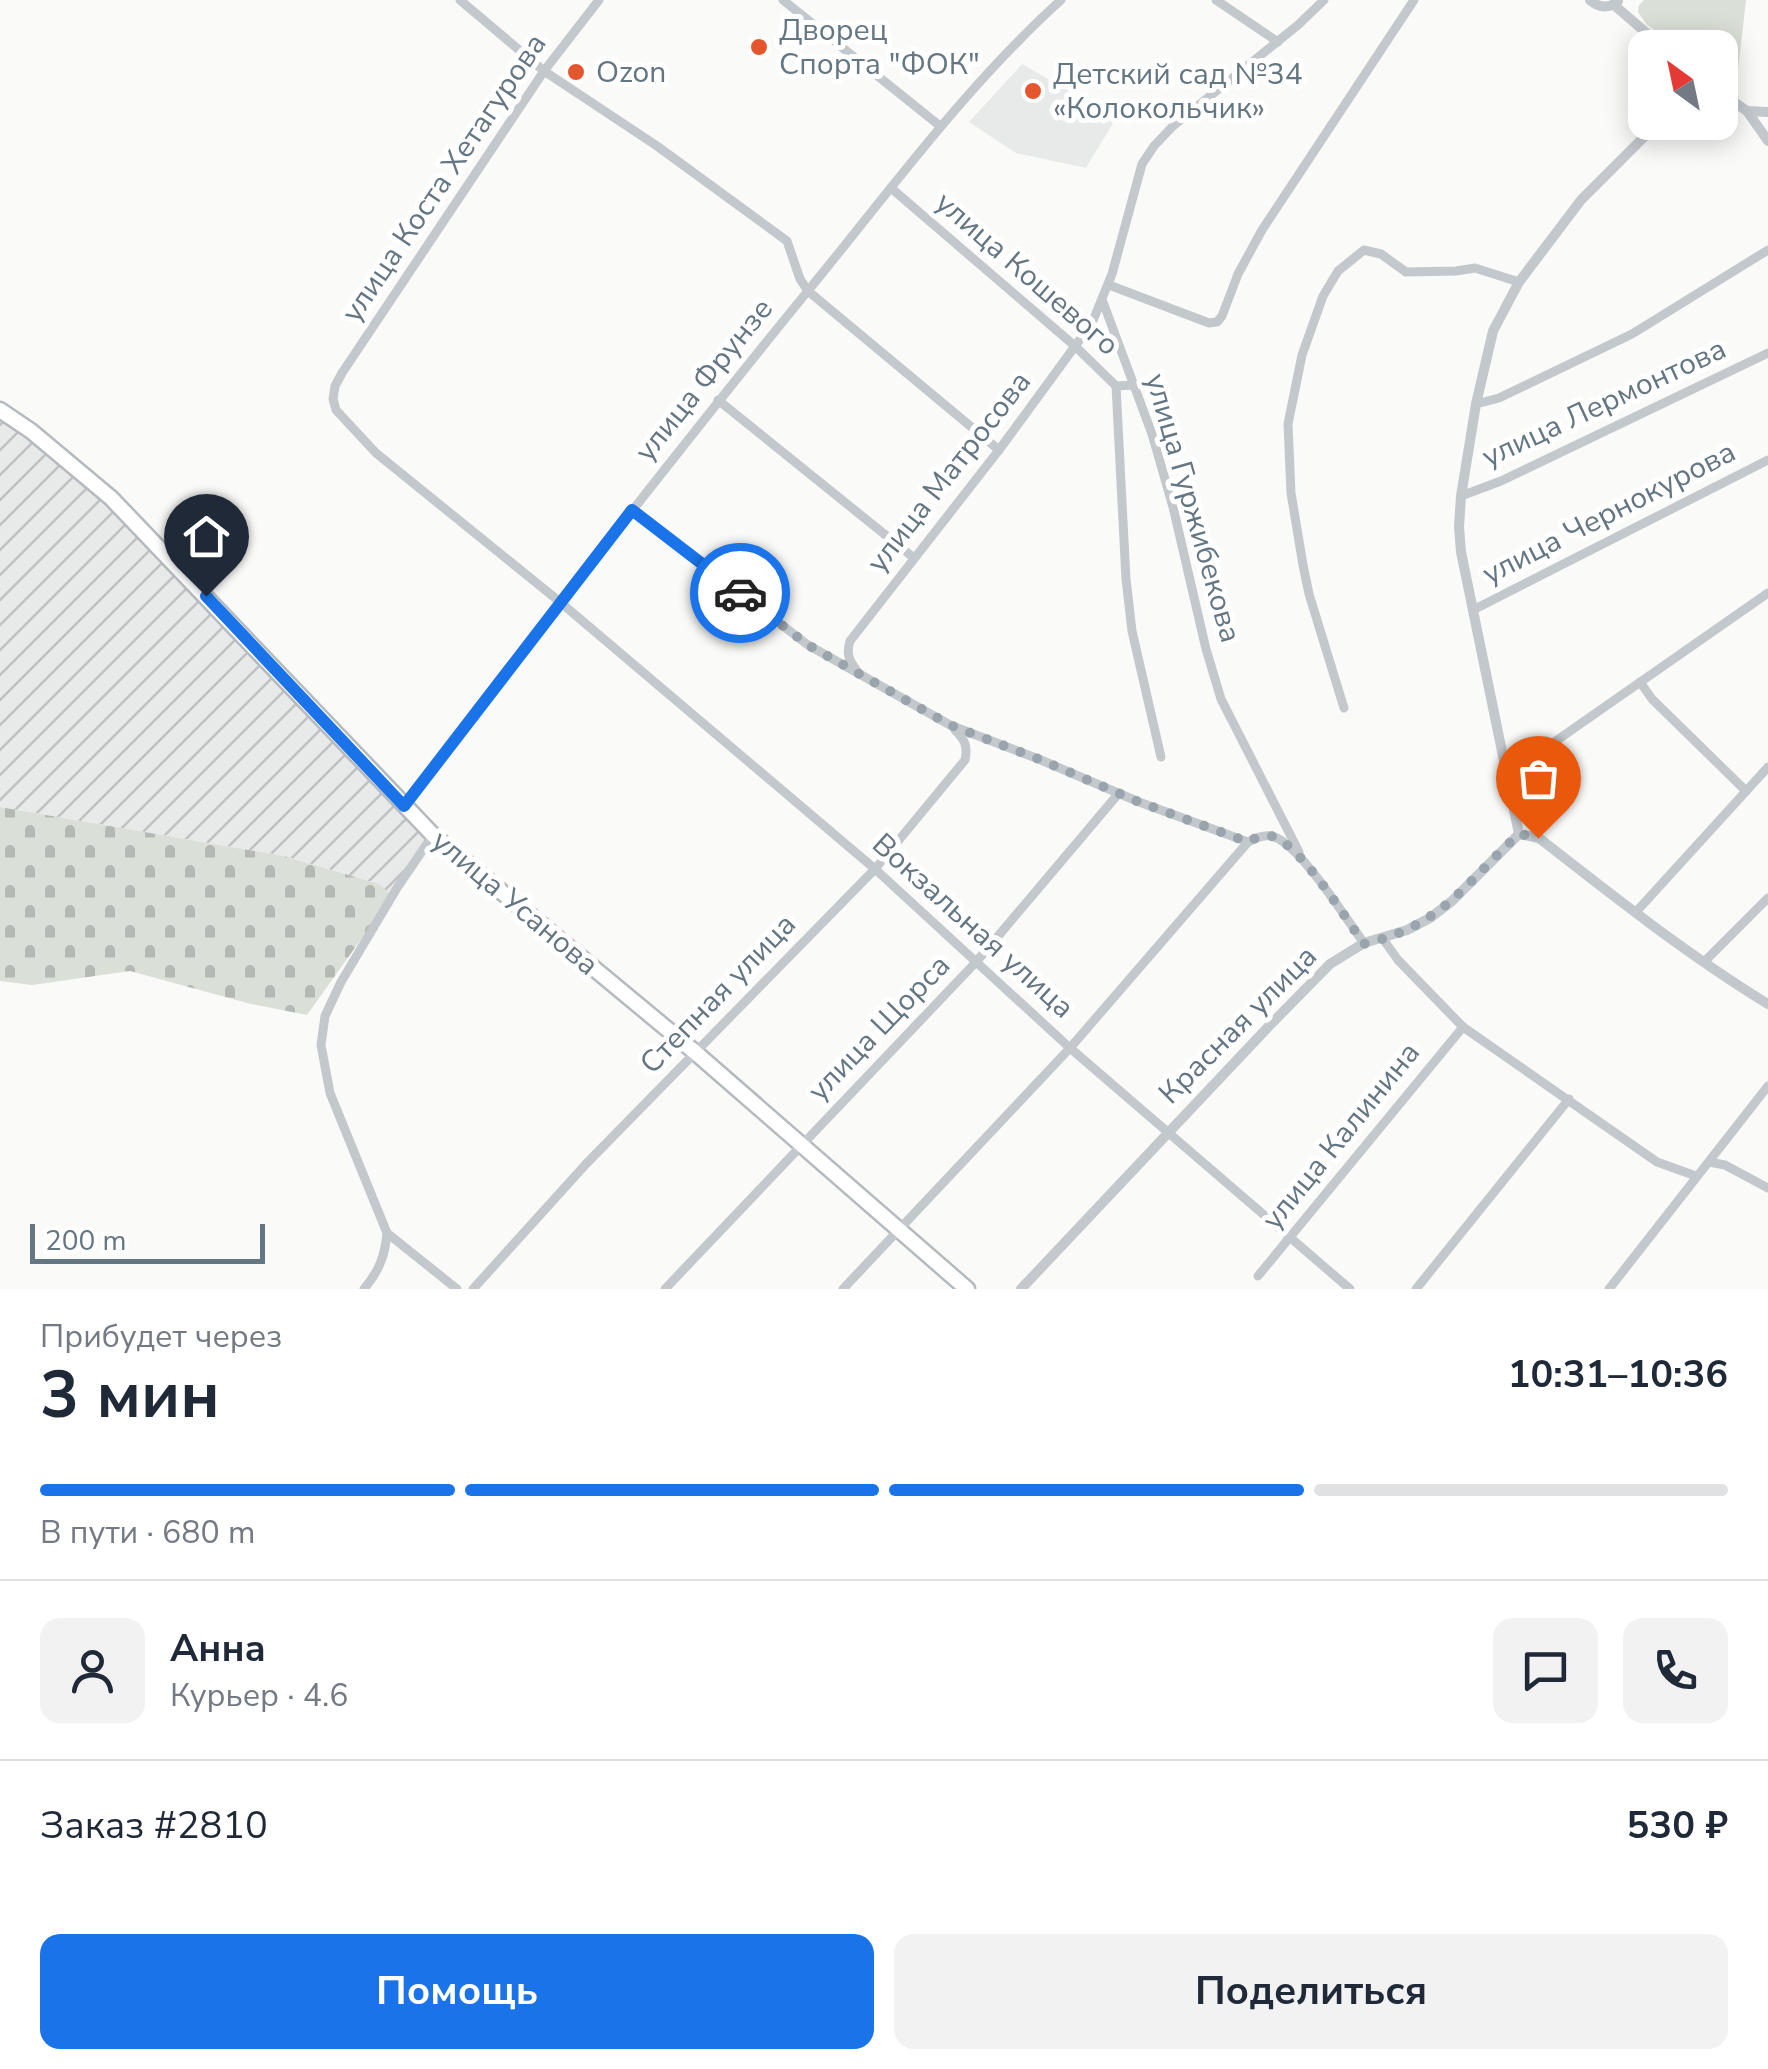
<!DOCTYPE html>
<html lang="ru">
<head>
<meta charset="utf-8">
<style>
  :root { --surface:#fff; --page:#f2f2f3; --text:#1f2937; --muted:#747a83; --line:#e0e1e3; --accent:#1a73e8 }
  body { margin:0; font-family:"Nunito Sans",sans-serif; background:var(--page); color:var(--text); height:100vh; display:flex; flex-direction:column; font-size:38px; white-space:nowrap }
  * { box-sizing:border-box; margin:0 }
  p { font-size:32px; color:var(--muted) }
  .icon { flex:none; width:55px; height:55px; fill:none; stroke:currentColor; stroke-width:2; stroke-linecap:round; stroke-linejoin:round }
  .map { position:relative; height:1289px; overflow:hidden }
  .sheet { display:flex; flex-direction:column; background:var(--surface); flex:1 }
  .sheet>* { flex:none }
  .needle { width:65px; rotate:327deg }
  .controls { position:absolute; left:1628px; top:30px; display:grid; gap:20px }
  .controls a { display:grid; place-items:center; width:110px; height:110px; border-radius:20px; background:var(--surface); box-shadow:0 5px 25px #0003; font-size:50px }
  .scale { position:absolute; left:30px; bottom:25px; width:235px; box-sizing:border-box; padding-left:10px; border:5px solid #657683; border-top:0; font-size:28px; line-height:35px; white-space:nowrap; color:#657683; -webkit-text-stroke:8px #fff; paint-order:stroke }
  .pin { position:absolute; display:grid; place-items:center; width:85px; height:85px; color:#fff; margin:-102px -42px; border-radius:50% 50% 50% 0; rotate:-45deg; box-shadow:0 0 10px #0007 }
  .pin .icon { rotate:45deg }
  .courier { position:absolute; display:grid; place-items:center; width:100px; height:100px; margin:-50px; border:8px solid #1a73e8; border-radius:50%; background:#fff; color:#222; box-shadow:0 2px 12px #0007 }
  .overview em { font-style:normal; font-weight:700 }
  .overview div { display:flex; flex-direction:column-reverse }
  .overview { display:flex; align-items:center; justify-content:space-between; height:170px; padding:0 40px }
  h1 { font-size:65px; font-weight:700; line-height:75px }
  .bar { display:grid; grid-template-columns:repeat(4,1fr); gap:15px 10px; align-content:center; height:120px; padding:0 40px }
  .bar i { height:12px; border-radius:8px; background:var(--line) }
  .bar .active { background:var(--accent) }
  .bar p { grid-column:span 4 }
  .line { display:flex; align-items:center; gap:25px; padding:0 40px; border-top:2px solid var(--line) }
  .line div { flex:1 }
  .round { display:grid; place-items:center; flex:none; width:105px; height:105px; border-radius:20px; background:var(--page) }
  .cta { display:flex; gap:20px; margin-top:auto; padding:20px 40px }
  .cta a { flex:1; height:115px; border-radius:20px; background:var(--accent); color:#fff; font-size:40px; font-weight:700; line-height:115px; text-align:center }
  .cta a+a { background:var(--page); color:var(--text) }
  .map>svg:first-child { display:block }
</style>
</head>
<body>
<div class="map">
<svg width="1768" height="1289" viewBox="0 0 1768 1289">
  <defs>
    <pattern id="industrial-furrows" width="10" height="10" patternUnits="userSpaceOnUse" patternTransform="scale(2.5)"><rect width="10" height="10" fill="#e8e9e9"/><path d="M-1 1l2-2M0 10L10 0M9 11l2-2" fill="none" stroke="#c0c1c2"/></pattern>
    <pattern id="cemetery-stones" width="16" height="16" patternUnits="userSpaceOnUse" patternTransform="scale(2.5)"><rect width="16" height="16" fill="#dadfd7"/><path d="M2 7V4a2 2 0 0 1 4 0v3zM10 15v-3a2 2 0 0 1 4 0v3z" fill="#b4b9b4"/></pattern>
  </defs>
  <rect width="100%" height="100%" fill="#fafaf8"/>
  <polygon fill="#e8e9e9" points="1022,64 1116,118 1086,168 1016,153 969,122"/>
  <polygon fill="url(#industrial-furrows)" points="0,410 111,498 433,835 392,896 379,884 284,856 0,807"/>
  <polygon fill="url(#cemetery-stones)" points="0,807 284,856 379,884 392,896 307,1015 251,1004 130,971 32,985 0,981"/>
  <polygon fill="#dadfd7" points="1644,0 1746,0 1736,86 1720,77 1720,48 1679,47 1647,25 1638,12 1639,5"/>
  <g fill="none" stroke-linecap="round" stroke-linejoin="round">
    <g stroke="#b5babe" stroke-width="19">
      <polyline id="primary" points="0,410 31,431 111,498 433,835 696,1053 967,1289"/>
    </g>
    <g stroke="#c3c8cc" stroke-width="9">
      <polyline points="460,0 544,71 657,146 787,241 800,279 808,291 999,450"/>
      <polyline points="599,0 544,71 342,373 335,386 333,399 336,410 376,453 560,602 875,869 1070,1048 1350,1289"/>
      <polyline points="783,0 940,126"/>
      <polyline points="1216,0 1278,42"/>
      <polyline points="891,188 1076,347 1116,386 1135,385"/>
      <polyline points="1109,285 1209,323 1217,322 1222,316 1238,274 1262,230 1414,0"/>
      <polyline points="1103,302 1152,434 1173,507 1206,649 1221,699 1299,852"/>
      <polyline points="1116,386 1126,579 1132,631 1161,757"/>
      <polyline points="718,400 914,558"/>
      <polyline points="1476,404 1499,398 1632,334 1768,250"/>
      <polyline points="1461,496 1501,481 1768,353"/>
      <path d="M632,510L808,645L950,725L1041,760L1139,802L1248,842C1255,838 1262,835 1271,836C1298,841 1346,919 1364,943"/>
      <polyline points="1473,610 1768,460"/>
      <path d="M857,671C849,660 846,654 850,641L999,450L1092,323L1112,274L1142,164L1154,146L1173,126L1298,25L1324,0"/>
      <polyline points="1640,682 1652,699 1746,791"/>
      <polyline points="1344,708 1309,594 1303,565 1291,493 1288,424 1302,355 1323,296 1338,271 1364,250 1381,254 1406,272 1456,271 1475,268 1519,282"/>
      <polyline points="1507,775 1768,593"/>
      <path d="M403,806C536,633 669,461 807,292C889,192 965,87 1061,0"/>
      <polyline points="433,835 397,888 341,982 325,1016 321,1045 330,1093 387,1233 457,1289"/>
      <polyline points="1636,912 1768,767"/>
      <polyline points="1383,939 1398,960 1463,1027 1657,1162 1696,1176"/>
      <polyline points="1704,962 1768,898"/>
      <polyline points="1709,1162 1725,1165 1768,1188"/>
      <polyline points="1258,1276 1463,1027"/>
      <path d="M364,1289C379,1271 385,1256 387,1233"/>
      <path d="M473,1289L586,1164L875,869L965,760C968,746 965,740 955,730"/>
      <polyline points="665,1289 977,961 1119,793"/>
      <polyline points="843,1289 1070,1048 1248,842"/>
      <polyline points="1416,1289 1569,1099"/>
      <polyline points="1609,1289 1768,1086"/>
    </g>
    <g stroke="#c3c8cc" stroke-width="10">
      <path d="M1590,0C1599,8 1609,9 1618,1"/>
      <polyline points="1614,5 1664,48"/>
      <polyline points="1720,92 1747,111 1768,112"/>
      <polyline points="1747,111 1768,141"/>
      <polyline points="1519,834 1461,552 1459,527 1461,496 1476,404 1493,331 1519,282 1581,200 1659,122"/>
      <path d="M1519,834L1539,838C1613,896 1688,955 1768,1004"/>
      <polyline points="1021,1289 1271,1024 1330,964 1364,943 1407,930 1430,918 1452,901 1519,834"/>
    </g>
    <use href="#primary" stroke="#fff" stroke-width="14"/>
  </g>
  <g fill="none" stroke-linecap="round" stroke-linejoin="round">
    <path stroke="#99a4ac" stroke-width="10" stroke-dasharray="0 18" d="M740,593L808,645L950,725L1041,760L1139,802L1248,842C1255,838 1262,835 1271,836C1298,841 1346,919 1364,944C1444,925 1463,885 1519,834L1538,838"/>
    <polyline stroke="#1a73e8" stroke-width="12" points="206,596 404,806 632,510 740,593"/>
  </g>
  <g fill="#e4572e" stroke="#fff" stroke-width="4">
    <circle cx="759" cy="47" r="10"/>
    <circle cx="576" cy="72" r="10"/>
    <circle cx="1033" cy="91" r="10"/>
  </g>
  <g text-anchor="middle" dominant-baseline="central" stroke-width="10" stroke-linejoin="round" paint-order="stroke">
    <g font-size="30" fill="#657683" stroke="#fff" text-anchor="start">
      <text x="779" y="30">Дворец<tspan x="779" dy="34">Спорта "ФОК"</tspan></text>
      <text x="596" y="72">Ozon</text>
      <text x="1053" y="74">Детский сад №34<tspan x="1053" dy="34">«Колокольчик»</tspan></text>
    </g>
    <g font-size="30" fill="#657683" stroke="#fff">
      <text transform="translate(444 178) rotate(-56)">улица Коста Хетагурова</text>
      <text transform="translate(1027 274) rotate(41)">улица Кошевого</text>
      <text transform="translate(704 380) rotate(-51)">улица Фрунзе</text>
      <text transform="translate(1604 403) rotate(-25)">улица Лермонтова</text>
      <text transform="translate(949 472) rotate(-52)">улица Матросова</text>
      <text transform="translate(1193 508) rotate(74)">улица Гуржибекова</text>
      <text transform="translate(1609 513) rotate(-27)">улица Чернокурова</text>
      <text transform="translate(515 903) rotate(40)">улица Усанова</text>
      <text transform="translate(973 926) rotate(42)">Вокзальная улица</text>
      <text transform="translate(718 994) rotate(-46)">Степная улица</text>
      <text transform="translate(1238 1025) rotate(-45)">Красная улица</text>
      <text transform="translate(879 1028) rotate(-46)">улица Щорса</text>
      <text transform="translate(1341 1136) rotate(-51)">улица Калинина</text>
    </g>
  </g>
</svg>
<div class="controls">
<a><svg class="needle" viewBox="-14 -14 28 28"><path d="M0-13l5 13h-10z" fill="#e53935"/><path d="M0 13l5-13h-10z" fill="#747a83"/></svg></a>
</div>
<div class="scale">200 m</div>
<div class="pin" style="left:1538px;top:838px;background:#ea580c"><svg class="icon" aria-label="bag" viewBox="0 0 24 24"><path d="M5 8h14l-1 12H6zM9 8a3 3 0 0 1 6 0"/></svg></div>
<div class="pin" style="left:206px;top:596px;background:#1f2937"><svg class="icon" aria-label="home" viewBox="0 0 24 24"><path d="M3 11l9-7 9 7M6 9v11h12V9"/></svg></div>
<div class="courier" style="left:740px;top:593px"><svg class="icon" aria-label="car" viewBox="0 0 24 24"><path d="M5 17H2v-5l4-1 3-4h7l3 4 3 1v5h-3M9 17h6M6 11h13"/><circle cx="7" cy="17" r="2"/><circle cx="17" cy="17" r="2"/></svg></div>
</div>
<section class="sheet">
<div class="overview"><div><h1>3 мин</h1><p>Прибудет через</p></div><em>10:31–10:36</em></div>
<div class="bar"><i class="active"></i><i class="active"></i><i class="active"></i><i></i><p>В пути · 680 m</p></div>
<div class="line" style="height:180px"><a class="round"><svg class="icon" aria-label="person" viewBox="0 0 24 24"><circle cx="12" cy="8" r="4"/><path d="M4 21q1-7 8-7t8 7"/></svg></a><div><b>Анна</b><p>Курьер · 4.6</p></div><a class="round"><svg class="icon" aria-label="chat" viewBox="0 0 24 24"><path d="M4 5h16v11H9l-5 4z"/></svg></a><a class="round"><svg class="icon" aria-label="phone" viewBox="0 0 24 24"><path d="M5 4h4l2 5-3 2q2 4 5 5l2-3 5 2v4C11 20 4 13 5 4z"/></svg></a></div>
<div class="line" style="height:130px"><div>Заказ #2810</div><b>530 ₽</b></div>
<div class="cta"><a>Помощь</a><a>Поделиться</a></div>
</section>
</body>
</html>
